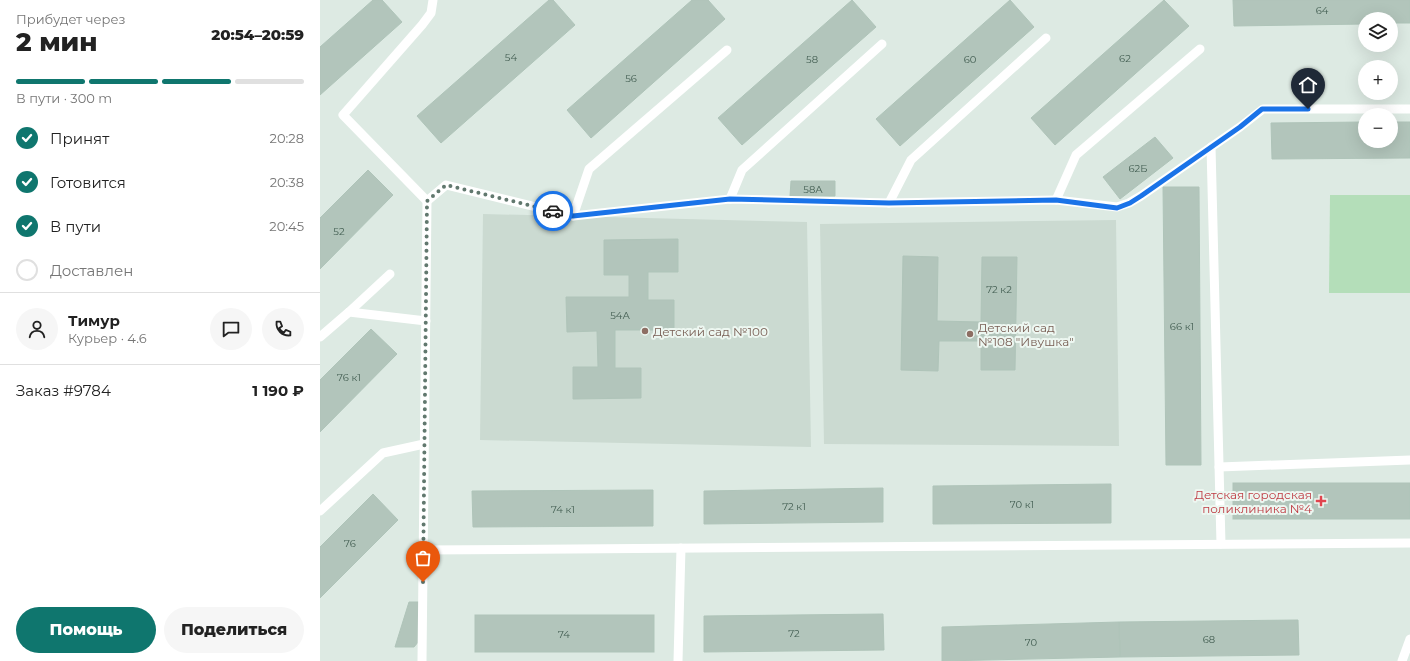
<!DOCTYPE html>
<html lang="ru">
<head>
<meta charset="utf-8">
<style>
  :root { --surface:#fff; --page:#f6f6f6; --text:#222; --muted:#767676; --line:#e0e0e0; --accent:#0f766e }
  body { margin:0; font-family:Montserrat,sans-serif; background:var(--page); color:var(--text); height:100vh; display:flex; flex-direction:column; font-size:15px; white-space:nowrap }
  * { box-sizing:border-box; margin:0 }
  p { font-size:13px; color:var(--muted) }
  .icon { flex:none; width:22px; height:22px; fill:none; stroke:currentColor; stroke-width:2; stroke-linecap:round; stroke-linejoin:round }
  .map { position:relative; flex:1; overflow:hidden }
  .panel { display:flex; flex-direction:column; background:var(--surface); width:320px }
  .panel>* { flex:none }
  .buttons { position:absolute; left:1038px; top:12px; display:grid; gap:8px }
  .buttons a { display:grid; place-items:center; width:40px; height:40px; border-radius:50%; background:var(--surface); box-shadow:0 4px 16px #0002; font-size:20px }
  .pin { position:absolute; display:grid; place-items:center; width:34px; height:34px; color:#fff; margin:-41px -17px; border-radius:50% 50% 50% 0; rotate:-45deg; box-shadow:0 0 4px #0007 }
  .pin .icon { rotate:45deg }
  .courier { position:absolute; display:grid; place-items:center; width:40px; height:40px; margin:-20px; border:3px solid #1a73e8; border-radius:50%; background:#fff; color:#222; box-shadow:0 1px 5px #0007 }
  .summary em { font-style:normal; font-weight:800 }
  .summary div { display:flex; flex-direction:column-reverse }
  .summary { display:flex; align-items:center; justify-content:space-between; height:68px; padding:0 16px }
  h1 { font-size:26px; font-weight:800; line-height:30px }
  .bar { display:grid; grid-template-columns:repeat(4,1fr); gap:6px 4px; align-content:center; height:48px; padding:0 16px }
  .bar i { height:5px; border-radius:3px; background:var(--line) }
  .bar .current { background:var(--accent) }
  .bar p { grid-column:span 4 }
  .line { display:flex; align-items:center; gap:10px; padding:0 16px; border-top:1px solid var(--line) }
  .line div { flex:1 }
  .round { display:grid; place-items:center; flex:none; width:42px; height:42px; border-radius:21px; background:var(--page) }
  ol { padding:0 16px; list-style:none }
  li { display:flex; align-items:center; gap:12px; height:44px }
  li p { margin-inline-start:auto }
  li .icon { padding:4px; border-radius:50%; background:var(--accent); color:#fff; stroke-width:4 }
  li:last-child { color:var(--muted) }
  li i { width:22px; height:22px; border:2px solid var(--line); border-radius:50% }
  .cta { display:flex; gap:8px; margin-top:auto; padding:8px 16px }
  .cta a { flex:1; height:46px; border-radius:24px; background:var(--accent); color:#fff; font-size:16px; font-weight:800; line-height:46px; text-align:center }
  .cta a+a { background:var(--page); color:var(--text) }
  main { display:flex; flex:1; min-height:0 }
  .map>svg:first-child { display:block }
</style>
</head>
<body>
<main>
<section class="panel">
<div class="summary"><div><h1>2 мин</h1><p>Прибудет через</p></div><em>20:54–20:59</em></div>
<div class="bar"><i class="current"></i><i class="current"></i><i class="current"></i><i></i><p>В пути · 300 m</p></div>
<ol>
<li><svg class="icon" aria-label="check" viewBox="0 0 24 24"><path d="M5 12l5 5 9-10"/></svg>Принят<p>20:28</p></li>
<li><svg class="icon" aria-label="check" viewBox="0 0 24 24"><path d="M5 12l5 5 9-10"/></svg>Готовится<p>20:38</p></li>
<li><svg class="icon" aria-label="check" viewBox="0 0 24 24"><path d="M5 12l5 5 9-10"/></svg>В пути<p>20:45</p></li>
<li><i></i>Доставлен</li>
</ol>
<div class="line" style="height:72px"><a class="round"><svg class="icon" aria-label="person" viewBox="0 0 24 24"><circle cx="12" cy="8" r="4"/><path d="M4 21q1-7 8-7t8 7"/></svg></a><div><b>Тимур</b><p>Курьер · 4.6</p></div><a class="round"><svg class="icon" aria-label="chat" viewBox="0 0 24 24"><path d="M4 5h16v11H9l-5 4z"/></svg></a><a class="round"><svg class="icon" aria-label="phone" viewBox="0 0 24 24"><path d="M5 4h4l2 5-3 2q2 4 5 5l2-3 5 2v4C11 20 4 13 5 4z"/></svg></a></div>
<div class="line" style="height:52px"><div>Заказ #9784</div><b>1 190 ₽</b></div>
<div class="cta"><a>Помощь</a><a>Поделиться</a></div>
</section>
<div class="map">
<svg width="1090" height="661" viewBox="0 0 1090 661">
  <rect width="100%" height="100%" fill="#ddeae3"/>
  <g fill="#cbdad1">
    <polygon points="163,214 487,222 491,447 160,440"/>
    <polygon points="796,220 799,446 504,444 500,224"/>
  </g>
  <polygon fill="#b4deb9" points="1010,195 1090,195 1090,293 1009,293"/>
  <g fill="#b2c5bb" stroke="#afc4b9">
    <polygon points="53,0 62,0 82,22 0,95 0,47"/>
    <polygon points="229,0 233,0 255,25 121,143 97,116"/>
    <polygon points="372,0 388,0 405,19 271,138 247,110"/>
    <polygon points="532,0 556,27 422,145 398,118"/>
    <polygon points="690,0 714,27 580,146 556,119"/>
    <polygon points="844,0 869,26 735,145 711,118"/>
    <polygon points="913,0 1090,0 1090,23 1071,23 1071,19 1045,19 1045,24 914,26"/>
    <polygon points="1045,122 1045,141 1071,141 1071,122 1090,122 1090,158 952,159 951,123"/>
    <polygon points="835,137 853,158 800,199 783,177"/>
    <polygon points="48,170 73,195 0,269 0,218"/>
    <polygon points="471,181 515,181 515,196 470,196"/>
    <polygon points="843,187 879,187 881,465 846,465"/>
    <polygon points="358,239 358,272 328,272 328,300 354,300 354,330 295,330 295,368 321,368 321,398 253,399 253,367 278,367 277,331 247,332 246,297 309,297 309,275 284,275 284,240"/>
    <polygon points="583,256 618,257 617,321 661,322 662,257 697,257 695,370 661,370 661,341 619,341 618,371 581,370"/>
    <polygon points="51,329 77,354 0,432 0,380"/>
    <rect x="913" y="483" width="177" height="36"/>
    <polygon points="791,484 791,523 613,524 613,486"/>
    <polygon points="563,488 563,522 384,524 384,491"/>
    <polygon points="333,490 333,526 153,527 152,491"/>
    <polygon points="53,494 78,520 0,598 0,547"/>
    <polygon points="89,602 99,602 99,641 94,647 75,647"/>
    <polygon points="563,614 564,650 384,652 384,616"/>
    <rect x="155" y="615" width="179" height="37"/>
    <polygon points="978,620 979,655 800,657 799,622"/>
    <polygon points="799,622 800,657 622,661 622,627"/>
  </g>
  <g fill="none" stroke-linecap="round" stroke-linejoin="round">
    <g stroke="#fff" stroke-width="9">
      <polyline points="891,147 901,544"/>
      <polyline points="410,199 422,170 562,44"/>
      <polyline points="736,200 756,155 880,49"/>
      <polyline points="107,201 126,185 253,216 410,199 569,203 736,200 797,207 809,203 821,196 920,127 943,109 1090,109"/>
      <polyline points="569,203 591,160 726,38"/>
      <polyline points="253,216 269,169 407,50"/>
      <polyline points="29,312 70,274"/>
      <polyline points="0,337 29,312 106,321"/>
      <polyline points="899,467 1090,460"/>
      <polyline points="0,511 63,453 104,444"/>
      <polyline points="103,550 1090,543"/>
      <polyline points="102,661 107,201 23,115 102,25 111,13 113,0"/>
      <polyline points="358,661 361,548"/>
      <polyline points="1082,661 1090,639"/>
    </g>
  </g>
  <g fill="none" stroke-linecap="round" stroke-linejoin="round">
    <polyline stroke="#61786e" stroke-width="4" stroke-dasharray="0 7.2" points="103,582 107,201 126,185 233,211"/>
    <polyline stroke="#1a73e8" stroke-width="5" points="233,211 253,216 410,199 569,203 736,200 797,208 810,203 821,196 920,127 942,109 988,109"/>
  </g>
  <g fill="#8d6e63" stroke="#edf7f1" stroke-width="1.5">
    <circle cx="325" cy="331" r="4"/>
    <circle cx="650" cy="334" r="4"/>
  </g>
  <path fill="#e0444e" stroke="#edf7f1" stroke-width="1.5" d="M999 495h4v4h4v4h-4v4h-4v-4h-4v-4h4z"/>
  <g text-anchor="middle" dominant-baseline="central" stroke-width="4" stroke-linejoin="round" paint-order="stroke">
    <g font-size="10" fill="#435e52">
      <text x="1002" y="10">64</text>
      <text x="191" y="57">54</text>
      <text x="805" y="58">62</text>
      <text x="492" y="59">58</text>
      <text x="650" y="59">60</text>
      <text x="311" y="78">56</text>
      <text x="818" y="168">62Б</text>
      <text x="493" y="189">58А</text>
      <text x="19" y="231">52</text>
      <text x="679" y="289">72 к2</text>
      <text x="300" y="315">54А</text>
      <text x="862" y="326">66 к1</text>
      <text x="29" y="377">76 к1</text>
      <text x="702" y="504">70 к1</text>
      <text x="474" y="506">72 к1</text>
      <text x="243" y="509">74 к1</text>
      <text x="30" y="543">76</text>
      <text x="474" y="633">72</text>
      <text x="244" y="634">74</text>
      <text x="889" y="639">68</text>
      <text x="711" y="642">70</text>
    </g>
    <g font-size="12" fill="#785e54" stroke="#edf7f1" text-anchor="start">
      <text x="658" y="327">Детский сад<tspan x="658" dy="14">№108 "Ивушка"</tspan></text>
      <text x="333" y="331">Детский сад №100</text>
    </g>
    <g font-size="12" fill="#be3a42" stroke="#edf7f1" text-anchor="end">
      <text x="992" y="494">Детская городская<tspan x="992" dy="14">поликлиника №4</tspan></text>
    </g>
  </g>
</svg>
<div class="buttons">
<a><svg class="icon" aria-label="layers" viewBox="0 0 24 24"><path d="M12 4l9 5-9 5-9-5zM3 14l9 5 9-5"/></svg></a>
<a>+</a>
<a>−</a>
</div>
<div class="pin" style="left:103px;top:582px;background:#ea580c"><svg class="icon" aria-label="bag" viewBox="0 0 24 24"><path d="M5 8h14l-1 12H6zM9 8a3 3 0 0 1 6 0"/></svg></div>
<div class="pin" style="left:988px;top:109px;background:#1f2937"><svg class="icon" aria-label="home" viewBox="0 0 24 24"><path d="M3 11l9-7 9 7M6 9v11h12V9"/></svg></div>
<div class="courier" style="left:233px;top:211px"><svg class="icon" aria-label="car" viewBox="0 0 24 24"><path d="M5 17H2v-5l4-1 3-4h7l3 4 3 1v5h-3M9 17h6M6 11h13"/><circle cx="7" cy="17" r="2"/><circle cx="17" cy="17" r="2"/></svg></div>
</div>
</main>
</body>
</html>
